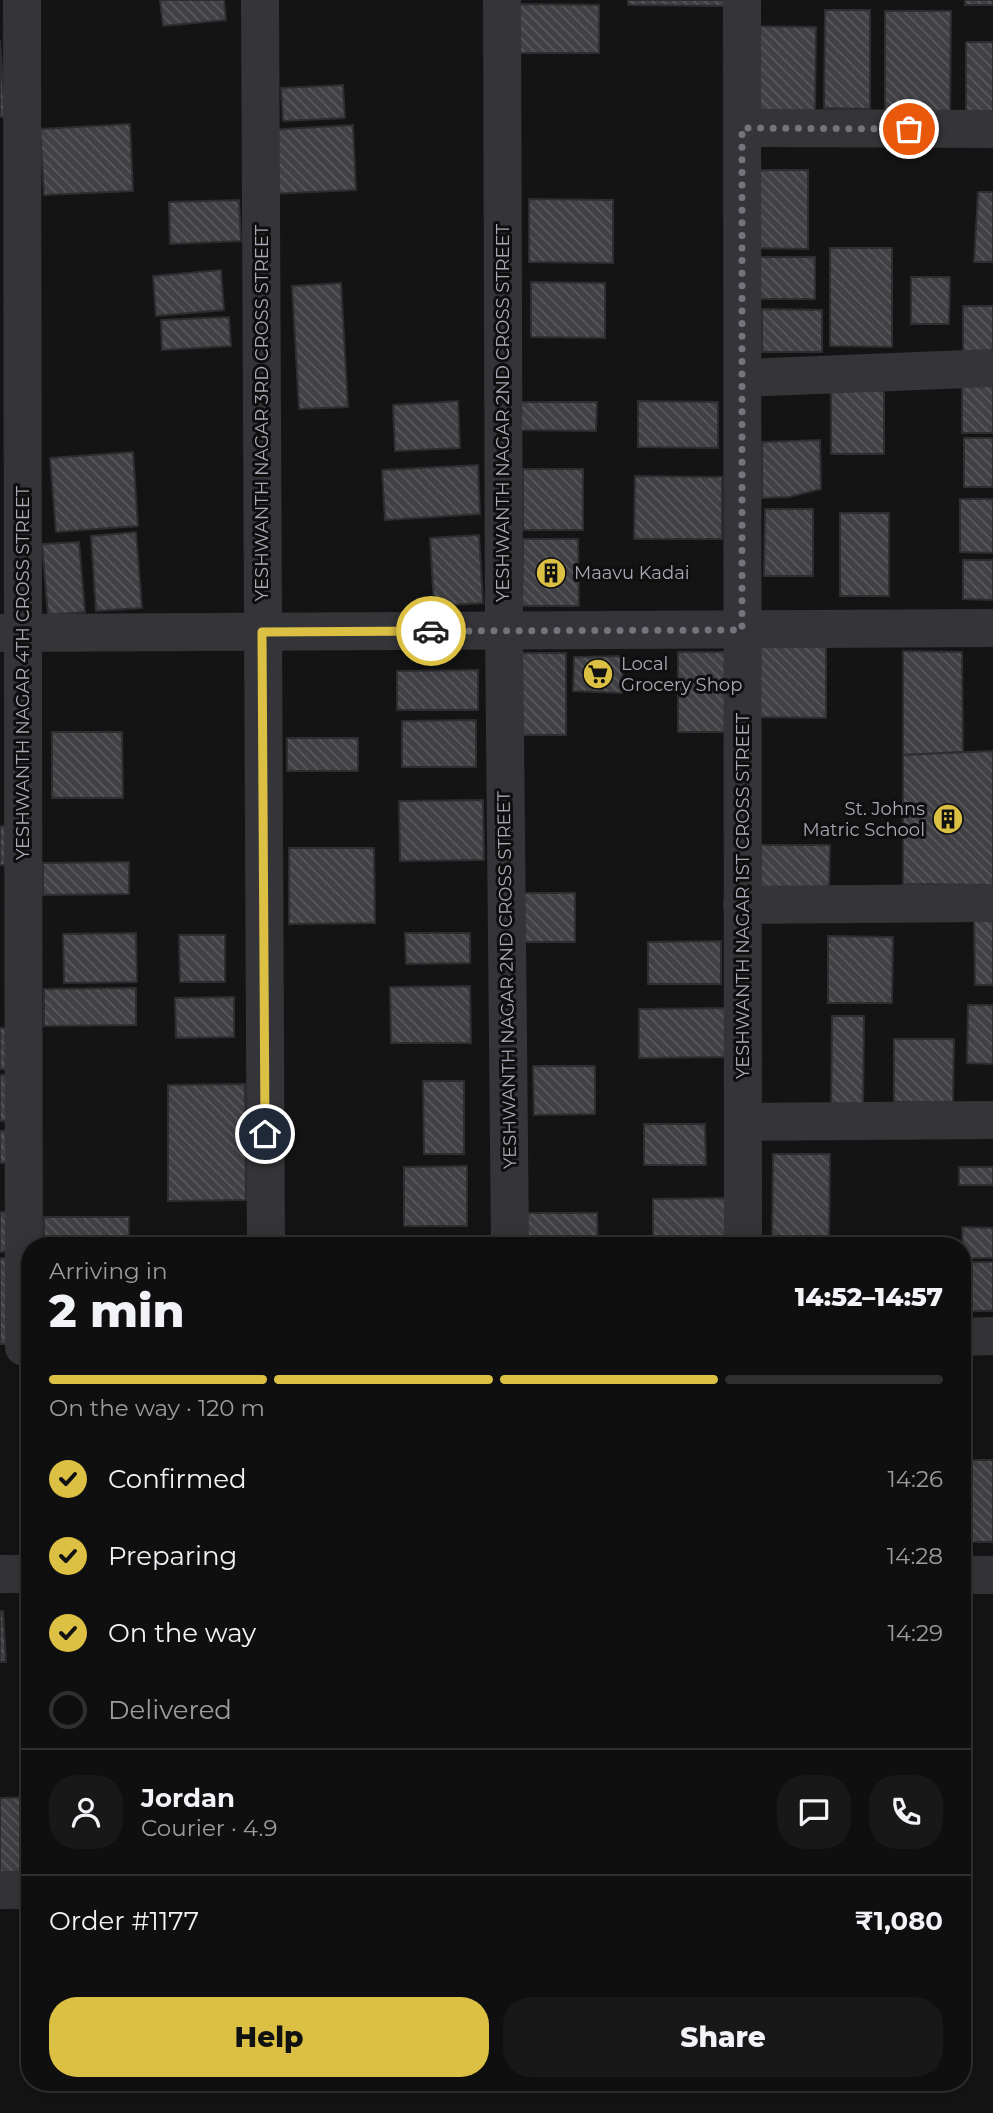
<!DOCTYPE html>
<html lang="en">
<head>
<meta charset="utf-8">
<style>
  :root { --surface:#0f0f10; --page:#181819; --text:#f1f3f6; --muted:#9b9c9f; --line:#2f2f30; --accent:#dcc044 }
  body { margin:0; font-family:Montserrat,sans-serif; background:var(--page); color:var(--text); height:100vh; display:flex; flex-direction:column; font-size:26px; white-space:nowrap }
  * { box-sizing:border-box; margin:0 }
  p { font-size:23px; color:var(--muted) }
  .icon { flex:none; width:38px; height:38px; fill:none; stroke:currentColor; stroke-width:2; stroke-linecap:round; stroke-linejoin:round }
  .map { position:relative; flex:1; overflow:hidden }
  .details { position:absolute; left:21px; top:1237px; width:950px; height:854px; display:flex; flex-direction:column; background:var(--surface); border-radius:28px; box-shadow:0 7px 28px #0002,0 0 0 2px var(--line) }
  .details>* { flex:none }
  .pin { position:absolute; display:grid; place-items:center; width:60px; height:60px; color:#fff; margin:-30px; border:4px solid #fff; border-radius:50%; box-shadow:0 2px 7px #0007 }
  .courier { position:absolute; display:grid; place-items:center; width:70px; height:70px; margin:-35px; border:5px solid #dcc044; border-radius:50%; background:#fff; color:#222; box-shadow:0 2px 9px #0007 }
  .overview em { font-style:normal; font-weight:800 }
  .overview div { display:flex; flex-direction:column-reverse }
  .overview { display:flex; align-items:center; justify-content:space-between; height:119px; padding:0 28px }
  h1 { font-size:46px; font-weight:800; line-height:52px }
  .bar { display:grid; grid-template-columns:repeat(4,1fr); gap:10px 7px; align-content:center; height:84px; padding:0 28px }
  .bar i { height:9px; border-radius:5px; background:var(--line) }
  .bar .on { background:var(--accent) }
  .bar p { grid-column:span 4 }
  .line { display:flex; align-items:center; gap:18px; padding:0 28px; border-top:2px solid var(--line) }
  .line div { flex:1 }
  .round { display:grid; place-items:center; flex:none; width:74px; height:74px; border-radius:28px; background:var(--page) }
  ol { padding:0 28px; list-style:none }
  li { display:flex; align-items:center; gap:21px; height:77px }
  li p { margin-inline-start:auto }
  li .icon { padding:7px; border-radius:50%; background:var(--accent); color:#111; stroke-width:4 }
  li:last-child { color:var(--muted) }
  li i { width:38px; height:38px; border:4px solid var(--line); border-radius:50% }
  .primary-button { display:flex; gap:14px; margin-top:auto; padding:14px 28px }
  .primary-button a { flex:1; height:80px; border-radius:28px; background:var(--accent); color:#111; font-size:28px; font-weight:800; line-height:80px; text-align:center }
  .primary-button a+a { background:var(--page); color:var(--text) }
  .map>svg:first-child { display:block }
</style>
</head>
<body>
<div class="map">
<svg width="993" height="2113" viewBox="0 0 993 2113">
  <defs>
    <pattern id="building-back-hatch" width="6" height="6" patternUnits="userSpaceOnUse" patternTransform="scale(1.75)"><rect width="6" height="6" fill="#414145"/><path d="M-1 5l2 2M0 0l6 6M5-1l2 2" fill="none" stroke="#5a5a5d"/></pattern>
  </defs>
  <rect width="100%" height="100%" fill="#141415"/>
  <g fill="url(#building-back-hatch)" stroke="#2e2e31" stroke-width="2">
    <polygon points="160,0 224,0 226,20 163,26"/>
    <polygon points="628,0 724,0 724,6 628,5"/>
    <rect x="965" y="0" width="28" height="5"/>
    <polygon points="519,4 599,5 599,53 519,53"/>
    <polygon points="825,10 870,10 870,109 824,108"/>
    <polygon points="885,11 951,11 950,117 885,117"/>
    <polygon points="753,26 816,27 815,113 753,113"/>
    <polygon points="0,40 5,117 0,117"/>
    <rect x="966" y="42" width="27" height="87"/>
    <polygon points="343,85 345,118 283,121 281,88"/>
    <polygon points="130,124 133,191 44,195 40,129"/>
    <polygon points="353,125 356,190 270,194 267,130"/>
    <polygon points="756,170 808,170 808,249 755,248"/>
    <polygon points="978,192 993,192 993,262 974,262"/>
    <polygon points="529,199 613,200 613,263 529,262"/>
    <polygon points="239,200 241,241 170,244 169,202"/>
    <polygon points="830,248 892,248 892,347 830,346"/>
    <rect x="755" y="257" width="60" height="42"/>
    <polygon points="221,270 224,310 156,316 153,276"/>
    <polygon points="911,277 950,277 949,324 911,324"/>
    <polygon points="531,282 605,283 605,338 531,337"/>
    <polygon points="341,283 348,407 299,409 292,286"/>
    <rect x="963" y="306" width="30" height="55"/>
    <polygon points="762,309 822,310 822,352 762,352"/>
    <polygon points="229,317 231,346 162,350 161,320"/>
    <rect x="962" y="385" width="31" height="48"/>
    <rect x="831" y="391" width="53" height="63"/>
    <polygon points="458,401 460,448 395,451 393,405"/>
    <polygon points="638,401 718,402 718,448 638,447"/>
    <polygon points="516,402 597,402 596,431 516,430"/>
    <rect x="964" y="438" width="29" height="49"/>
    <polygon points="820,440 821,489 789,497 762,498 762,442"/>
    <polygon points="133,452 138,526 56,532 50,458"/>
    <polygon points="478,465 480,514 385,520 382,470"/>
    <rect x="523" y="469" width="60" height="61"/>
    <polygon points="635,476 722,477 722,539 634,539"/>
    <polygon points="960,499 993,499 993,553 960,552"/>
    <polygon points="765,509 813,509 813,576 764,576"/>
    <rect x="840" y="513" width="49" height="83"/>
    <polygon points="136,532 142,608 96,611 91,536"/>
    <polygon points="479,535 483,603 434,606 430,538"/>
    <polygon points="523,539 578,539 579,606 522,606"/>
    <polygon points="79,542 85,612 48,615 42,544"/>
    <polygon points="963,560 993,560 993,600 963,599"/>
    <polygon points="748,643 826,643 826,718 748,717"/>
    <polygon points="903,651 962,652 963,752 903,755"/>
    <rect x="678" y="652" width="48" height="80"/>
    <rect x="522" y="653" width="44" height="82"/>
    <polygon points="623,656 622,693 573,691 574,657"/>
    <polygon points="478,670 478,710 397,710 397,671"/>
    <polygon points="476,720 476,767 402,767 402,721"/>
    <polygon points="52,732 122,732 123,798 52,798"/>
    <rect x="287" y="738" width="71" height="33"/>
    <polygon points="993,751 993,885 903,884 903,755"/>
    <polygon points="483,800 484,860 400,861 399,801"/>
    <rect x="0" y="826" width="8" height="39"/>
    <polygon points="761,845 830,845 829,893 760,893"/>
    <polygon points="289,848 374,848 375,923 289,924"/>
    <polygon points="129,862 129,894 43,895 43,863"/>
    <rect x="522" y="893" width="53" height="49"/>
    <polygon points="974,920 993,920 993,985 975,985"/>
    <polygon points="136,933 137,982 64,983 63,934"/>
    <polygon points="405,933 470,933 470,963 406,964"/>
    <polygon points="179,935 225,935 225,982 180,982"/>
    <polygon points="828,936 893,937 892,1003 828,1003"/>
    <polygon points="721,941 721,984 648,984 648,942"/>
    <polygon points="470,986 471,1043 391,1043 390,987"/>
    <polygon points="136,988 136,1025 44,1026 44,989"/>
    <polygon points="234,997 234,1037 176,1038 175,998"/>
    <polygon points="968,1005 993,1005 993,1064 967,1063"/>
    <polygon points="730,1008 730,1057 639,1058 639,1009"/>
    <polygon points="832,1016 864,1016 863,1118 831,1118"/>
    <rect x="0" y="1028" width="8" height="41"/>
    <polygon points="894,1039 954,1039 953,1102 894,1102"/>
    <polygon points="533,1066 595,1066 595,1114 534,1115"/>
    <polygon points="0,1075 7,1075 8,1121 0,1121"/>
    <polygon points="423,1081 464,1081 464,1154 424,1154"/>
    <polygon points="245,1084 246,1200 168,1201 168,1085"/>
    <polygon points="644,1124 705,1124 706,1165 644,1165"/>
    <rect x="0" y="1131" width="10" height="32"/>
    <polygon points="773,1154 830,1154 829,1246 772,1246"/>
    <polygon points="467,1166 467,1226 404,1226 404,1167"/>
    <rect x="959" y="1167" width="34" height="18"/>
    <polygon points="725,1198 725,1236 653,1236 653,1199"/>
    <polygon points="0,1212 14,1212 14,1251 0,1252"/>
    <polygon points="527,1213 597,1213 598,1239 527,1239"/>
    <rect x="44" y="1217" width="85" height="29"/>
    <polygon points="962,1227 993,1228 993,1258 963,1258"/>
    <polygon points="0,1258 12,1258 13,1344 0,1344"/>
    <rect x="962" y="1262" width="31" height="49"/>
    <rect x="962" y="1460" width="31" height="82"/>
    <polygon points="0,1611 3,1611 6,1662 0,1662"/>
    <polygon points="28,1797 30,1875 0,1876 0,1798"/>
  </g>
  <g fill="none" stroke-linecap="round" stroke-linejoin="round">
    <g stroke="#353539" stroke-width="38">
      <polyline points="22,0 24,1347"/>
      <polyline points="260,0 266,1246"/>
      <polyline points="502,0 504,631 510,1246"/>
      <polyline points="742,0 743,1246"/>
      <polyline points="742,128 993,129"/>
      <polyline points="743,378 993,368"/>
      <polyline points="0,633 993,628"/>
      <polyline points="742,905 993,903"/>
      <polyline points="743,1122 993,1120"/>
      <polyline points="962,1337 993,1336"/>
      <polyline points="0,1574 30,1574"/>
      <polyline points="962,1575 993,1575"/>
      <polyline points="0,1890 30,1890"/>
    </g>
  </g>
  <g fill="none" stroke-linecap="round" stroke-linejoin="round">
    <polyline stroke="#74757c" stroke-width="7" stroke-dasharray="0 12.6" points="431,631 742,630 742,128 909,129"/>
    <polyline stroke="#dcc044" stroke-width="9" points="265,1134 262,632 431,631"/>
  </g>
  <defs>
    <g id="building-disc" transform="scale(1.575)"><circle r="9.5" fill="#dcc044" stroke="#0f0f10"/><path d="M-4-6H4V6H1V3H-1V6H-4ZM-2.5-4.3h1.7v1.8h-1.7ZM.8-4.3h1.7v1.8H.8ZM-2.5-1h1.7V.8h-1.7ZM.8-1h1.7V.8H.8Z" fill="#111"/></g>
    <g id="supermarket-disc" transform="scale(1.575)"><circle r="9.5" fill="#dcc044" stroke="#0f0f10"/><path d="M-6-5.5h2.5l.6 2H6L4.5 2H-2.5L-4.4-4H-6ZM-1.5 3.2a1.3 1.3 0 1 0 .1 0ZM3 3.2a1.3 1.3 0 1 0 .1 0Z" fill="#111"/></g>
  </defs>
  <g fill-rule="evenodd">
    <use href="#building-disc" x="551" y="573"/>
    <use href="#supermarket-disc" x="598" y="674"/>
    <use href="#building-disc" x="948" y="819"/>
  </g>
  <g text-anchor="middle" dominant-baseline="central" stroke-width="6" stroke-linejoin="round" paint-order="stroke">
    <g font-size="18" fill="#a7a9b4" stroke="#0f0f10">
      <text transform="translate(262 413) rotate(-90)">YESHWANTH NAGAR 3RD CROSS STREET</text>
      <text transform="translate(503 413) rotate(-90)">YESHWANTH NAGAR 2ND CROSS STREET</text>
      <text transform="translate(23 673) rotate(-90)">YESHWANTH NAGAR 4TH CROSS STREET</text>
      <text transform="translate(743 896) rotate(-90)">YESHWANTH NAGAR 1ST CROSS STREET</text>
      <text transform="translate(507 980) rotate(-91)">YESHWANTH NAGAR 2ND CROSS STREET</text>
    </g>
    <g font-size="18" fill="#a7a9b4" stroke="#0f0f10" text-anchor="start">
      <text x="574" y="573">Maavu Kadai</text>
      <text x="621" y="664">Local<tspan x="621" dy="21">Grocery Shop</tspan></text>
      <text x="925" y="809" text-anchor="end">St. Johns<tspan x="925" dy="21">Matric School</tspan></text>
    </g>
  </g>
</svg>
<div class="pin" style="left:909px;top:129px;background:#ea580c"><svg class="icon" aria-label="bag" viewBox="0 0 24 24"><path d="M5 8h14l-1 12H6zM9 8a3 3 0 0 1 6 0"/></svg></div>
<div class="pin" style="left:265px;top:1134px;background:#1f2937"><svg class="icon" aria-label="home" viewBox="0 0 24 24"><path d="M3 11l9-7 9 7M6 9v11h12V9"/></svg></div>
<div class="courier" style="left:431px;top:631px"><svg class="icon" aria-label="car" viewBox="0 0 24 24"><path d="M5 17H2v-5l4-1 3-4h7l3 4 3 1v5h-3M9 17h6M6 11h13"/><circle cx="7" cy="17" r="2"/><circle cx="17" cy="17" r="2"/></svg></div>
<section class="details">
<div class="overview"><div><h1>2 min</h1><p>Arriving in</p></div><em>14:52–14:57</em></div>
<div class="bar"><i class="on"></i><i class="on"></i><i class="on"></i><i></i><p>On the way · 120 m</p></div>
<ol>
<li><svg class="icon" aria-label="check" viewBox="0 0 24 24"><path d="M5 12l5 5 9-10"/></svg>Confirmed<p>14:26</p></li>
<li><svg class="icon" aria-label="check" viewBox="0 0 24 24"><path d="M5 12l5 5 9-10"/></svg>Preparing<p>14:28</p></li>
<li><svg class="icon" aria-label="check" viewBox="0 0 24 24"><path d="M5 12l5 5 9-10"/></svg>On the way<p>14:29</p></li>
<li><i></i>Delivered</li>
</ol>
<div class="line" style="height:126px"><a class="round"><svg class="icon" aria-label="person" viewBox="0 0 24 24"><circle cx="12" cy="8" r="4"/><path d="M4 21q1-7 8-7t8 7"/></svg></a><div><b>Jordan</b><p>Courier · 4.9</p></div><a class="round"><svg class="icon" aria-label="chat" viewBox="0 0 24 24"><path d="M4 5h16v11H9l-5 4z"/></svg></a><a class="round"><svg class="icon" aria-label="phone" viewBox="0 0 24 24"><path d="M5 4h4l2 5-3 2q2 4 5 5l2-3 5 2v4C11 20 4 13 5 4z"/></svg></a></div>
<div class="line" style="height:91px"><div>Order #1177</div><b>₹1,080</b></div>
<div class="primary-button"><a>Help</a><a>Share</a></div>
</section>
</div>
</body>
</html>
